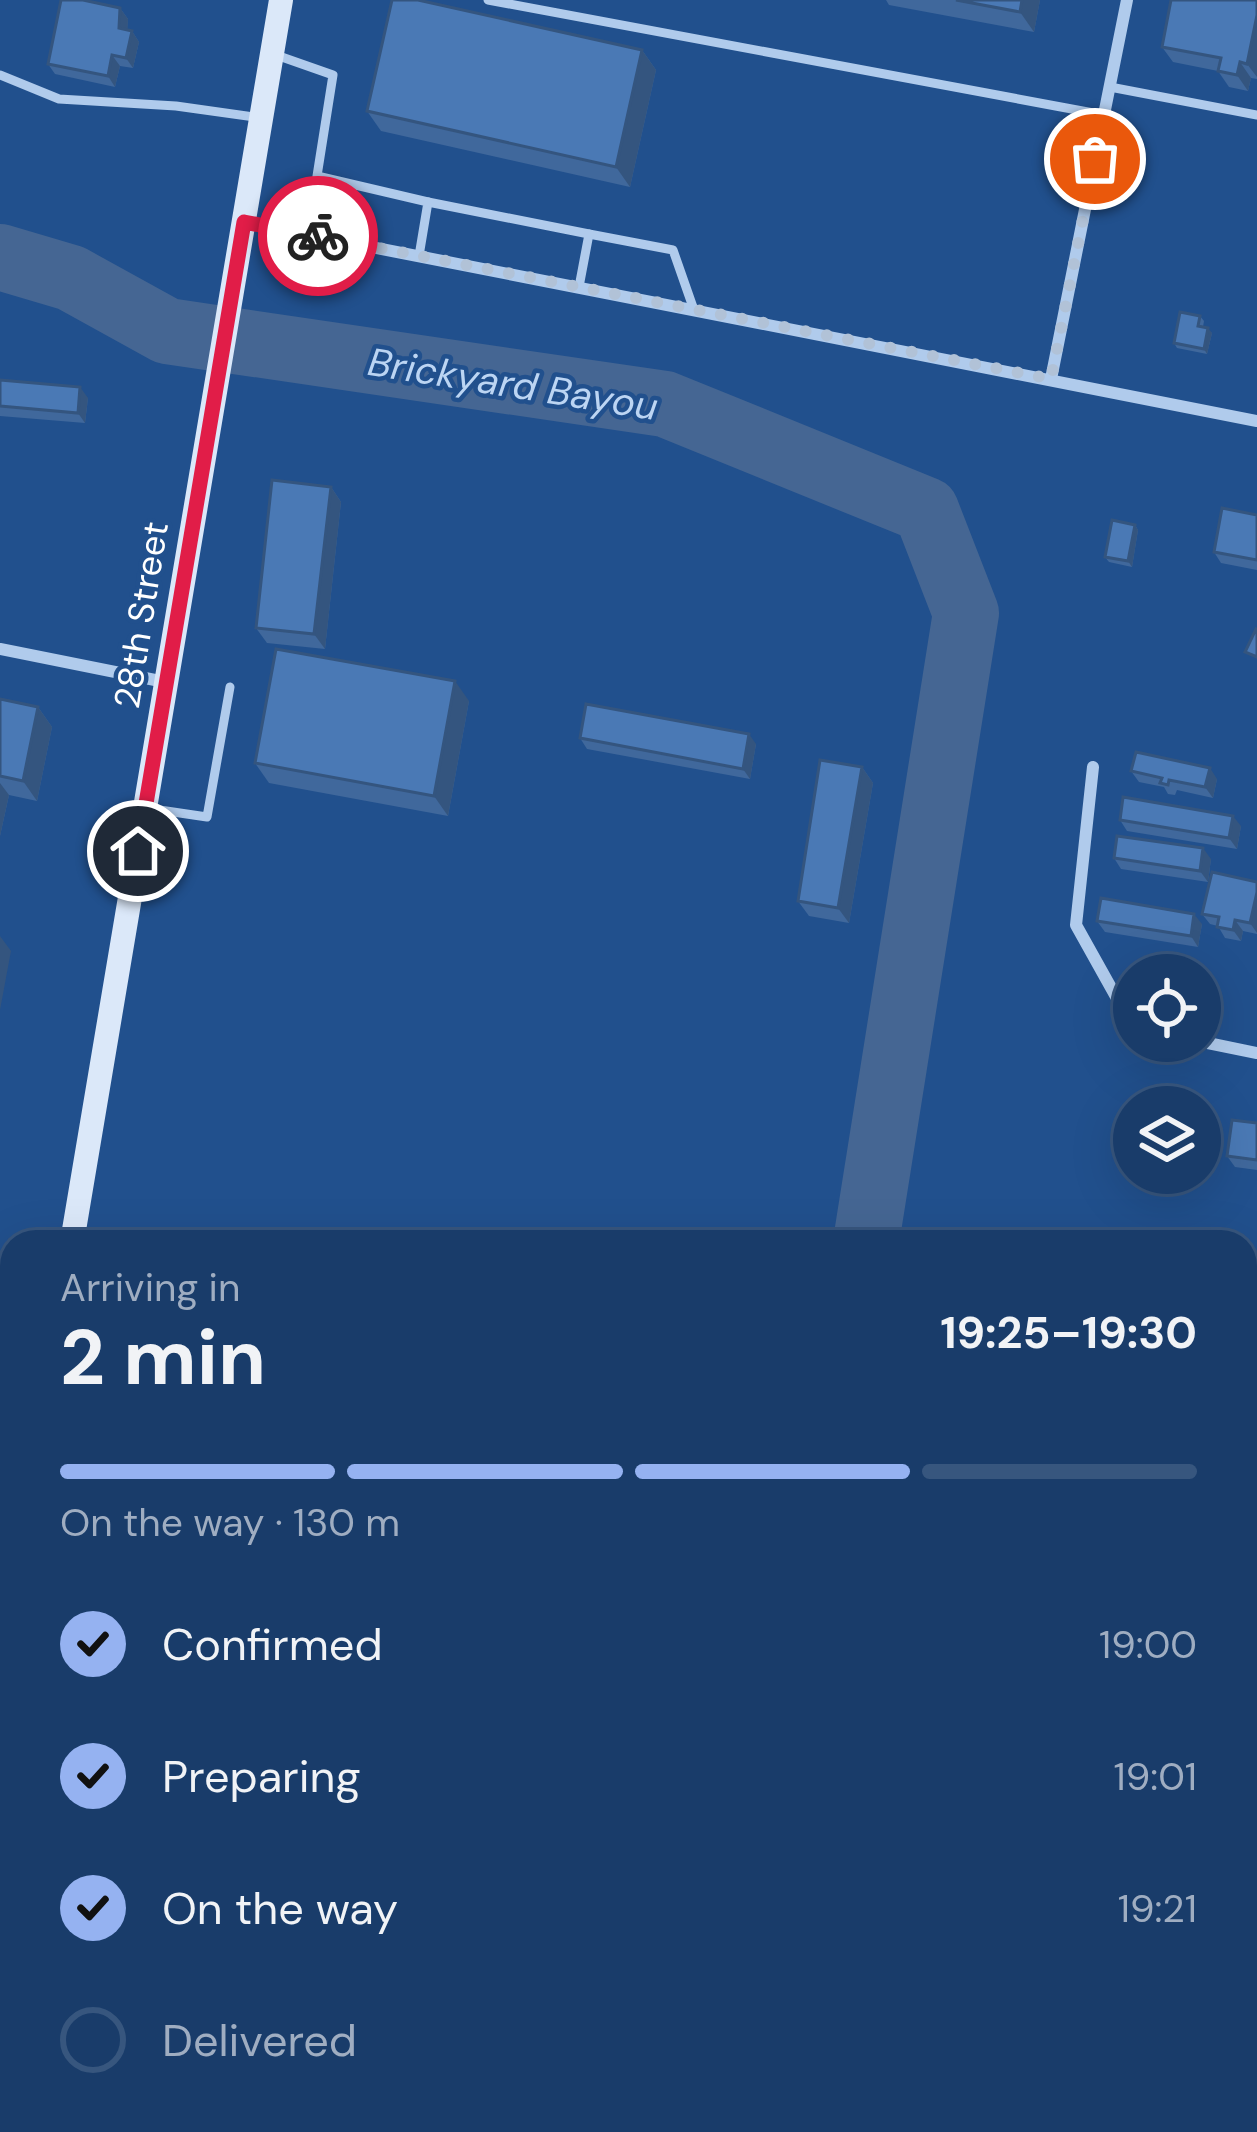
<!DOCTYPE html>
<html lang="en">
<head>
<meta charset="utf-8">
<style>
  :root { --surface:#193c6a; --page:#224370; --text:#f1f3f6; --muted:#9fadc1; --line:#37567e; --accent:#95b2f1 }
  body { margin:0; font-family:"DM Sans",sans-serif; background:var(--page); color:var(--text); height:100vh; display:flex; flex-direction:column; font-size:45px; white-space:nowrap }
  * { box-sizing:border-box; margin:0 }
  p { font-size:39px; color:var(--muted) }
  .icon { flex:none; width:66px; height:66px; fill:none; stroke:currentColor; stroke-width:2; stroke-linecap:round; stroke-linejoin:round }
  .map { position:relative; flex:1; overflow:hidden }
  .panel { position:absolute; left:0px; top:1230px; width:1257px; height:903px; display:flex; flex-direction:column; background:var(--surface); border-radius:36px 36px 0 0; box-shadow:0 12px 48px #0002,0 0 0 3px var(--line) }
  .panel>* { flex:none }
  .tools { position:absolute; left:1113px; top:954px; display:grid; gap:24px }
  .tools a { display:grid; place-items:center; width:108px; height:108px; border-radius:50%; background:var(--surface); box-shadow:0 12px 48px #0002,0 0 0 3px var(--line); font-size:60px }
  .pin { position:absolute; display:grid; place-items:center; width:102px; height:102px; color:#fff; margin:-51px; border:6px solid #fff; border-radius:50%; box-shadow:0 3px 12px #0007 }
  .courier { position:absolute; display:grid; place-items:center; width:120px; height:120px; margin:-60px; border:9px solid #e11d48; border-radius:50%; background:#fff; color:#222; box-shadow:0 3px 15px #0007 }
  .summary em { font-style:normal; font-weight:700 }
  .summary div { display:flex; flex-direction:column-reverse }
  .summary { display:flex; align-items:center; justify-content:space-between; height:204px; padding:0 60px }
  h1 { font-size:78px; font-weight:700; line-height:90px }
  .bar { display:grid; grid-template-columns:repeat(4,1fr); gap:18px 12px; align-content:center; height:144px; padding:0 60px }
  .bar i { height:15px; border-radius:9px; background:var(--line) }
  .bar .on { background:var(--accent) }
  .bar p { grid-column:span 4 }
  ol { padding:0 60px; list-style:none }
  li { display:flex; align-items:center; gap:36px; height:132px }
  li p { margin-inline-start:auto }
  li .icon { padding:12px; border-radius:50%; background:var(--accent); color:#111; stroke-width:4 }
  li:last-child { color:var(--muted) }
  li i { width:66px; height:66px; border:6px solid var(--line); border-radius:50% }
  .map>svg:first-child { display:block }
</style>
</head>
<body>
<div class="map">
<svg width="1257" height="2132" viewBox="0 0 1257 2132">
  <rect width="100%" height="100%" fill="#21508d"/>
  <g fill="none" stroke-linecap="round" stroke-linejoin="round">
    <g stroke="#456693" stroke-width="66">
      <polyline points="0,257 71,278 167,331 665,404 926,510 966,613 866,1242"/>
      <polyline points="698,2132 701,2121"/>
    </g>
    <g stroke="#b0cbec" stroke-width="9">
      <polyline points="488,0 1104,115"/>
      <polyline points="276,55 333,75 317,176 428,202 419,256"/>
      <polyline points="0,75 59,99 176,106 261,118"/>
      <polyline points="1110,87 1257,115"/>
      <polyline points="428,202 589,234 579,287"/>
      <polyline points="589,234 673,250 694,310"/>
      <polyline points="146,808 207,817 230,687"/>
    </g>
    <g stroke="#b0cbec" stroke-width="12">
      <polyline points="244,222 1257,421"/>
      <polyline points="1051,379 1127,0"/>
      <polyline points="0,649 165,682"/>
      <polyline points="1093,767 1076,925 1124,1011 1134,1016"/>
      <polyline points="1198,1041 1257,1053"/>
    </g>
    <g stroke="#dbe8f9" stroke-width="24">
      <polyline points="72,1242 281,0"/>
      <polyline points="0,1663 12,1593"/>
    </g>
  </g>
  <g fill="#40689c">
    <polygon points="886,0 1040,0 1034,32 889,5"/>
    <polygon points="1257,0 1257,79 1251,78 1248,91 1229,87 1218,71 1173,62 1162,47"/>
    <polygon points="120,8 128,19 127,30 132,31 139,42 133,68 120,66 115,87 55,74 48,64"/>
    <polygon points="642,50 656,70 630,187 381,131 367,111"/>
    <polygon points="1200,316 1204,321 1203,327 1212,333 1207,354 1177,348 1174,343"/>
    <polygon points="0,380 88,398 85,423 0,416"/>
    <polygon points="331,487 341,502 325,649 267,643 256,628"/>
    <polygon points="1257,515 1257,570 1221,563 1214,552"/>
    <polygon points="1135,525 1138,530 1132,567 1109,562 1105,557"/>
    <polygon points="0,699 38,707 52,727 37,801 9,795 0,836"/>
    <polygon points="469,701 448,816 269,783 255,763"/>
    <polygon points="580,738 756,744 750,779 587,749"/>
    <polygon points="862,767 873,783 849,923 809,916 798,901"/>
    <polygon points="1131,771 1217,779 1213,798 1177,790 1175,795 1168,794 1164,787 1139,782"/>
    <polygon points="1120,820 1241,826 1237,849 1127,831"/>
    <polygon points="1114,858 1211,859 1208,882 1121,869"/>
    <polygon points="1257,882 1257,934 1243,931 1241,941 1225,938 1218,926 1210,924 1202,914"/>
    <polygon points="1097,921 1202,924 1198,947 1105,932"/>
    <polygon points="1257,1123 1257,1170 1235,1167 1227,1156"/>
  </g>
  <g fill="#34557f">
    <polygon points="1022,0 1040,0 1034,32 1020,12"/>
    <polygon points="120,8 128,19 127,39 119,28"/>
    <polygon points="1257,15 1257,77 1247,64"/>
    <polygon points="132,31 139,42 133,68 126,58"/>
    <polygon points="642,50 656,70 630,187 616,167"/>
    <polygon points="112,55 120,66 115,87 108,76"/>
    <polygon points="1240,62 1251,78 1248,91 1237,75"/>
    <polygon points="1208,328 1212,333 1207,354 1204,349"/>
    <polygon points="80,387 88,398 85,423 78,413"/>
    <polygon points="331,487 341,502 325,649 314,634"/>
    <polygon points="1135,525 1138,530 1132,567 1128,561"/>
    <polygon points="455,681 469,701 448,816 434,796"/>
    <polygon points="38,707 52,727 37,801 23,781"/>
    <polygon points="749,734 756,744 750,779 743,769"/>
    <polygon points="862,767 873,783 849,923 838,908"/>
    <polygon points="1210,768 1217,779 1213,798 1205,787"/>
    <polygon points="0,783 9,795 0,836"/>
    <polygon points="1233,816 1241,826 1237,849 1229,838"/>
    <polygon points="1203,848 1211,859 1208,882 1200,871"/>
    <polygon points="1257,892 1257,933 1250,923"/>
    <polygon points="1194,914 1202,924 1198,947 1191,936"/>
    <polygon points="1235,920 1243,931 1241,941 1233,930"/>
    <polygon points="0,936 11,951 0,1010"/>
  </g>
  <g fill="#4a79b5" stroke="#34557f" stroke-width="3">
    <polygon points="61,0 83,0 120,8 119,28 132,31 126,58 112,55 108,76 48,64"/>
    <polygon points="392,0 418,0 642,50 616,167 367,111"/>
    <polygon points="956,0 1022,0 1020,12"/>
    <polygon points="1171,0 1257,0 1257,15 1247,64 1240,62 1237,75 1218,71 1221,58 1162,47"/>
    <polygon points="1180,312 1200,316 1198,326 1208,328 1204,349 1174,343"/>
    <polygon points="0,380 80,387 78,413 0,406"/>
    <polygon points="272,480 331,487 314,634 256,628"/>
    <polygon points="1222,508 1257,515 1257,560 1214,552"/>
    <polygon points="1112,520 1135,525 1128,561 1105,557"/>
    <polygon points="1256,629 1257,630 1257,657 1245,652"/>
    <polygon points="276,649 455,681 434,796 255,763"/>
    <polygon points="0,699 38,707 23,781 0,776"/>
    <polygon points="586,704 749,734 743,769 580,738"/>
    <polygon points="1136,752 1210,768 1205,787 1169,780 1168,785 1160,783 1162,778 1131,771"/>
    <polygon points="820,760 862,767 838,908 798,901"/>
    <polygon points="1123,797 1233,816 1229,838 1120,820"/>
    <polygon points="1117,836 1203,848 1200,871 1114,858"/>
    <polygon points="1212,872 1257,882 1257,892 1250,923 1235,920 1233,930 1217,927 1219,917 1202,914"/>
    <polygon points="1101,898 1194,914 1191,936 1097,921"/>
    <polygon points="1232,1120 1257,1123 1257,1160 1227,1156"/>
  </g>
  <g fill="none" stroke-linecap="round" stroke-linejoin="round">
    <polyline stroke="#b1c2d7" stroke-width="12" stroke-dasharray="0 21.6" points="318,236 1051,379 1095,159"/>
    <polyline stroke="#e11d48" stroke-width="15" points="138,851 244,222 318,236"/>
  </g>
  <g text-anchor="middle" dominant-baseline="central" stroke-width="9" stroke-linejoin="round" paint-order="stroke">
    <g font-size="36" fill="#fff" stroke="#21508d">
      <text transform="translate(141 615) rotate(-81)">28th Street</text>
    </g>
    <g font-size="39" font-style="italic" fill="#bcd5f3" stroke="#21508d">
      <text transform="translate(513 384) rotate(9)">Brickyard Bayou</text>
    </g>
  </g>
</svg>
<div class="tools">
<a><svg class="icon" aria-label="locate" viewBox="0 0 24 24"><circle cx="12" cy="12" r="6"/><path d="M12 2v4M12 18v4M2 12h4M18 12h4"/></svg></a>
<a><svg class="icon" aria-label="layers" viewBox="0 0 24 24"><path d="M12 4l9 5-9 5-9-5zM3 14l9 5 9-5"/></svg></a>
</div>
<div class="pin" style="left:1095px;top:159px;background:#ea580c"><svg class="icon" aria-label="bag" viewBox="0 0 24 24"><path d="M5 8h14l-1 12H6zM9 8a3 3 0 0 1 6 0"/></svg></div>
<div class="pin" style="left:138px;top:851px;background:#1f2937"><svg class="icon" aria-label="home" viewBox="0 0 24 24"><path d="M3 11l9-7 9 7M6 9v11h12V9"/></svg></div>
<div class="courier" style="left:318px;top:236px"><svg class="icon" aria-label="bike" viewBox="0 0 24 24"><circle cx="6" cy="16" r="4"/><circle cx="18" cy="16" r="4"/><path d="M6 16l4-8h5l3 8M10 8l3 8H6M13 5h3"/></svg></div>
<section class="panel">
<div class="summary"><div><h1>2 min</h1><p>Arriving in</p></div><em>19:25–19:30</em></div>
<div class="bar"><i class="on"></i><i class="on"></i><i class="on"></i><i></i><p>On the way · 130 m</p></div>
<ol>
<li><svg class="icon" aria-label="check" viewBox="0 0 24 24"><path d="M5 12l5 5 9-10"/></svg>Confirmed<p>19:00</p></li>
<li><svg class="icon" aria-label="check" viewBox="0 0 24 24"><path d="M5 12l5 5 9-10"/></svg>Preparing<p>19:01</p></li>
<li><svg class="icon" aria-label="check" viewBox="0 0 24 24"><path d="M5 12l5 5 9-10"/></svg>On the way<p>19:21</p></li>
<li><i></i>Delivered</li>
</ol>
</section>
</div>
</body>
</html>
